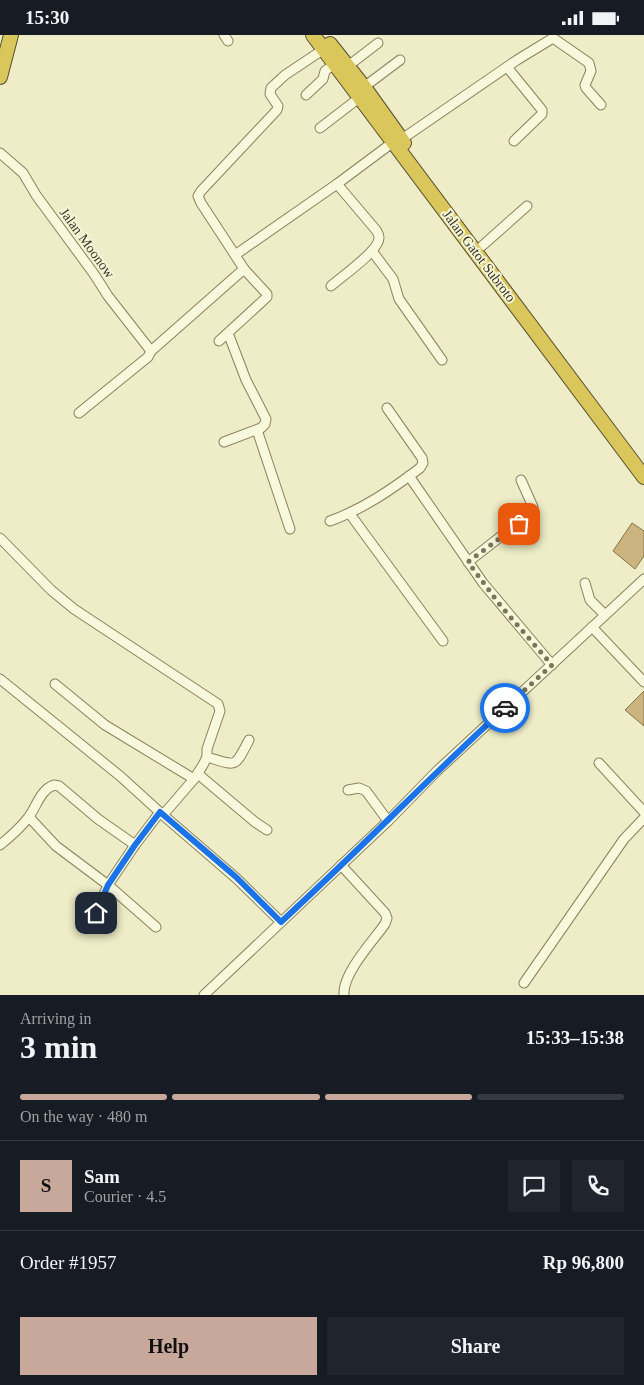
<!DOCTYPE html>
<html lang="en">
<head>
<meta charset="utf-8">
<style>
  :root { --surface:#171b24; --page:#20242c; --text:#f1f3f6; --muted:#9ea1a6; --line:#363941; --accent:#c9a89c }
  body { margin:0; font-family:Georgia,serif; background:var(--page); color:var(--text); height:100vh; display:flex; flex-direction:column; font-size:19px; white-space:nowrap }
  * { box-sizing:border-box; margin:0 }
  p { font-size:16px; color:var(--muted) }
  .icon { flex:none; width:28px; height:28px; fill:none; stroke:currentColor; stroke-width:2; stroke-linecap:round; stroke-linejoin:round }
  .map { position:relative; height:960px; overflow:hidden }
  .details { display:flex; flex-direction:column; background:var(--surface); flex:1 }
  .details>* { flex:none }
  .pin { position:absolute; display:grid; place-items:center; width:42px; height:42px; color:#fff; margin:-21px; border-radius:10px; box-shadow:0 2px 8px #0006 }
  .courier { position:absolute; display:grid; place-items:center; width:50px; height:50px; margin:-25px; border:4px solid #1a73e8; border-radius:50%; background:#fff; color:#222; box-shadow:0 1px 6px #0007 }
  .headline em { font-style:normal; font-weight:800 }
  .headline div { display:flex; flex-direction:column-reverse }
  .headline { display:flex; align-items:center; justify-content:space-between; height:85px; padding:0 20px }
  h1 { font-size:32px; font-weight:800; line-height:38px }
  .bar { display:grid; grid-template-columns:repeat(4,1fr); gap:8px 5px; align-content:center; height:60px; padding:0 20px }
  .bar i { height:6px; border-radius:4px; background:var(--line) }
  .bar .selected { background:var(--accent) }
  .bar p { grid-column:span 4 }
  .line { display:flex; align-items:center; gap:12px; padding:0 20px; border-top:1px solid var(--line) }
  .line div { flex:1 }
  .round { display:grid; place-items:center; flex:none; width:52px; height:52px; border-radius:0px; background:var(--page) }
  .action { display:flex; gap:10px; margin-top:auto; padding:10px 20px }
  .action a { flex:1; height:58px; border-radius:0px; background:var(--accent); color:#111; font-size:20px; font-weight:800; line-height:58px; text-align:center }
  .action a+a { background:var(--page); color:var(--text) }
  .status { display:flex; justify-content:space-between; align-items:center; height:35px; padding:0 25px; background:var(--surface); direction:ltr }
  .status svg { height:14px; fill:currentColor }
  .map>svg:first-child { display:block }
</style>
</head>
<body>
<div class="status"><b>15:30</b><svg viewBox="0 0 49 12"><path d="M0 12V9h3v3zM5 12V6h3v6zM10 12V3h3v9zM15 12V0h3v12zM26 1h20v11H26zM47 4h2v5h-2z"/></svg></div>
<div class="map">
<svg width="644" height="960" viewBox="0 0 644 960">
  <rect width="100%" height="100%" fill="#eeedc8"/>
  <g fill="#cbb47f" stroke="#897344">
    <polygon points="632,488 644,496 644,521 635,534 613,516"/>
    <polygon points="644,656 644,691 625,675"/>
  </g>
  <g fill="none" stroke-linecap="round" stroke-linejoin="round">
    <g stroke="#8a825d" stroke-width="11">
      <g id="minor">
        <polyline points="224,0 228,6"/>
        <polyline points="348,31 378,8"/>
        <polyline points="507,32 542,75 542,79 514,106"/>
        <polyline points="364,52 400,25"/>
        <polyline points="306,60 323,44 325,36 334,29"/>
        <polyline points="320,93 359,63"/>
        <polyline points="402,104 517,25 553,3 589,28 591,36 585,50 586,53 601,70"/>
        <polyline points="0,118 23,138 36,160 94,239 108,261 151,316"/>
        <polyline points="482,211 527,171"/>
        <polyline points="372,216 393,244 399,264 442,325"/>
        <polyline points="235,220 201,168 198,161 201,156 277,75 278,71 270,59 271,53 285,40 324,14"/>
        <path d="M331,251C341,242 379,216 379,203C379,200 378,198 376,195L337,149"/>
        <polyline points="219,306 267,262 267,259 244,234 235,220 337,149 396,105"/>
        <polyline points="79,378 148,322 151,316 244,234"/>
        <polyline points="257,395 290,494"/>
        <polyline points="224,407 261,393 265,389 266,384 246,345 228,298"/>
        <polyline points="409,441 483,548 552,630"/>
        <polyline points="350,479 443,606"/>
        <path d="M330,486C363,474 391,455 420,433L423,428L422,423L387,373"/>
        <polyline points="0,503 51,555 74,574 218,669 220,676 207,714 207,722 203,730 194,744 163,780 236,843 281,887"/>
        <polyline points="468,527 532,477 533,472 521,445"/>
        <polyline points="585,548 590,565 605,580"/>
        <polyline points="592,592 644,647"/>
        <polyline points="0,644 120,741 163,780"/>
        <polyline points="55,649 105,690 194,744"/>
        <path d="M207,722C237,731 234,734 249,705"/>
        <polyline points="599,728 644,777"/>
        <polyline points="198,739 255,787 267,795"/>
        <polyline points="348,755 359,753 366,756 388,786"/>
        <polyline points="29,782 56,811 108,850 156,892"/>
        <path d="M0,810C10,802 20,793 28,783C37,771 40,755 54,750L59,751L98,784L135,810"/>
        <path d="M341,830L385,878L387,883L385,889C373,906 342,939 344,960"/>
        <polyline points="96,878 108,850 135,810 160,777"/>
        <polyline points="524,948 624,804 644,783"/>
        <polyline points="204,960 388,786 437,736 644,544"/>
      </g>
    </g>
    <g stroke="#584e31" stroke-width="16">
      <g id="highway">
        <polyline points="313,0 644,442"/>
        <polyline points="330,9 364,52 404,108"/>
        <polyline points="0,42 11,0"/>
      </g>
    </g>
    <use href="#minor" stroke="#f8f8dc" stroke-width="9"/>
    <use href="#highway" stroke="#dac75c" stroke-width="14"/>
  </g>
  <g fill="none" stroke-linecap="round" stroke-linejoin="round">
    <polyline stroke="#7a755b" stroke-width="5" stroke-dasharray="0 9" points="505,673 552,630 500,570 468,527 519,489"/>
    <path stroke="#1a73e8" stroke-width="6" d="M96,878L108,850L135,810L160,777L236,842L281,887C357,817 429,743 505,673"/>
  </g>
  <g text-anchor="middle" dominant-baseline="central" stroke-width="4" stroke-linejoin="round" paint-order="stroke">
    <g font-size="14" fill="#3b3521" stroke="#f5f5d8">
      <text transform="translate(87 208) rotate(54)">Jalan Moonow</text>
      <text transform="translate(479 221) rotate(53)">Jalan Gatot Subroto</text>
    </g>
  </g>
</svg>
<div class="pin" style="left:519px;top:489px;background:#ea580c"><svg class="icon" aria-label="bag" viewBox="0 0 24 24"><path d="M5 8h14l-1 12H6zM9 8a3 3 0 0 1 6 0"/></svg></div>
<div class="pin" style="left:96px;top:878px;background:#1f2937"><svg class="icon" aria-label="home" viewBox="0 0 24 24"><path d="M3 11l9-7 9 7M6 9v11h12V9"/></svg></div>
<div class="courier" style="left:505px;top:673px"><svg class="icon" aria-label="car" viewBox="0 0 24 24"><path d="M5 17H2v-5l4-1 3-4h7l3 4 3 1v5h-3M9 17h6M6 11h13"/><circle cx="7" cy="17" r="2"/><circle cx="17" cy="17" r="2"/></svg></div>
</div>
<section class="details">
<div class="headline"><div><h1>3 min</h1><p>Arriving in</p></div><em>15:33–15:38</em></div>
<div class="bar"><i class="selected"></i><i class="selected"></i><i class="selected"></i><i></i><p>On the way · 480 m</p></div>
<div class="line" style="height:90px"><b class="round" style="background:var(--accent);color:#111">S</b><div><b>Sam</b><p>Courier · 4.5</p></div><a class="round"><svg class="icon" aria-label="chat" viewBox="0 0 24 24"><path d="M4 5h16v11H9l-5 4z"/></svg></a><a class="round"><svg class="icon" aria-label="phone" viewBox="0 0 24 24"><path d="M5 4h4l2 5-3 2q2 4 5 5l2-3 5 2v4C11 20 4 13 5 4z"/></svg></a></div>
<div class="line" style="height:65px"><div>Order #1957</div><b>Rp 96,800</b></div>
<div class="action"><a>Help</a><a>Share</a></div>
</section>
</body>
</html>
